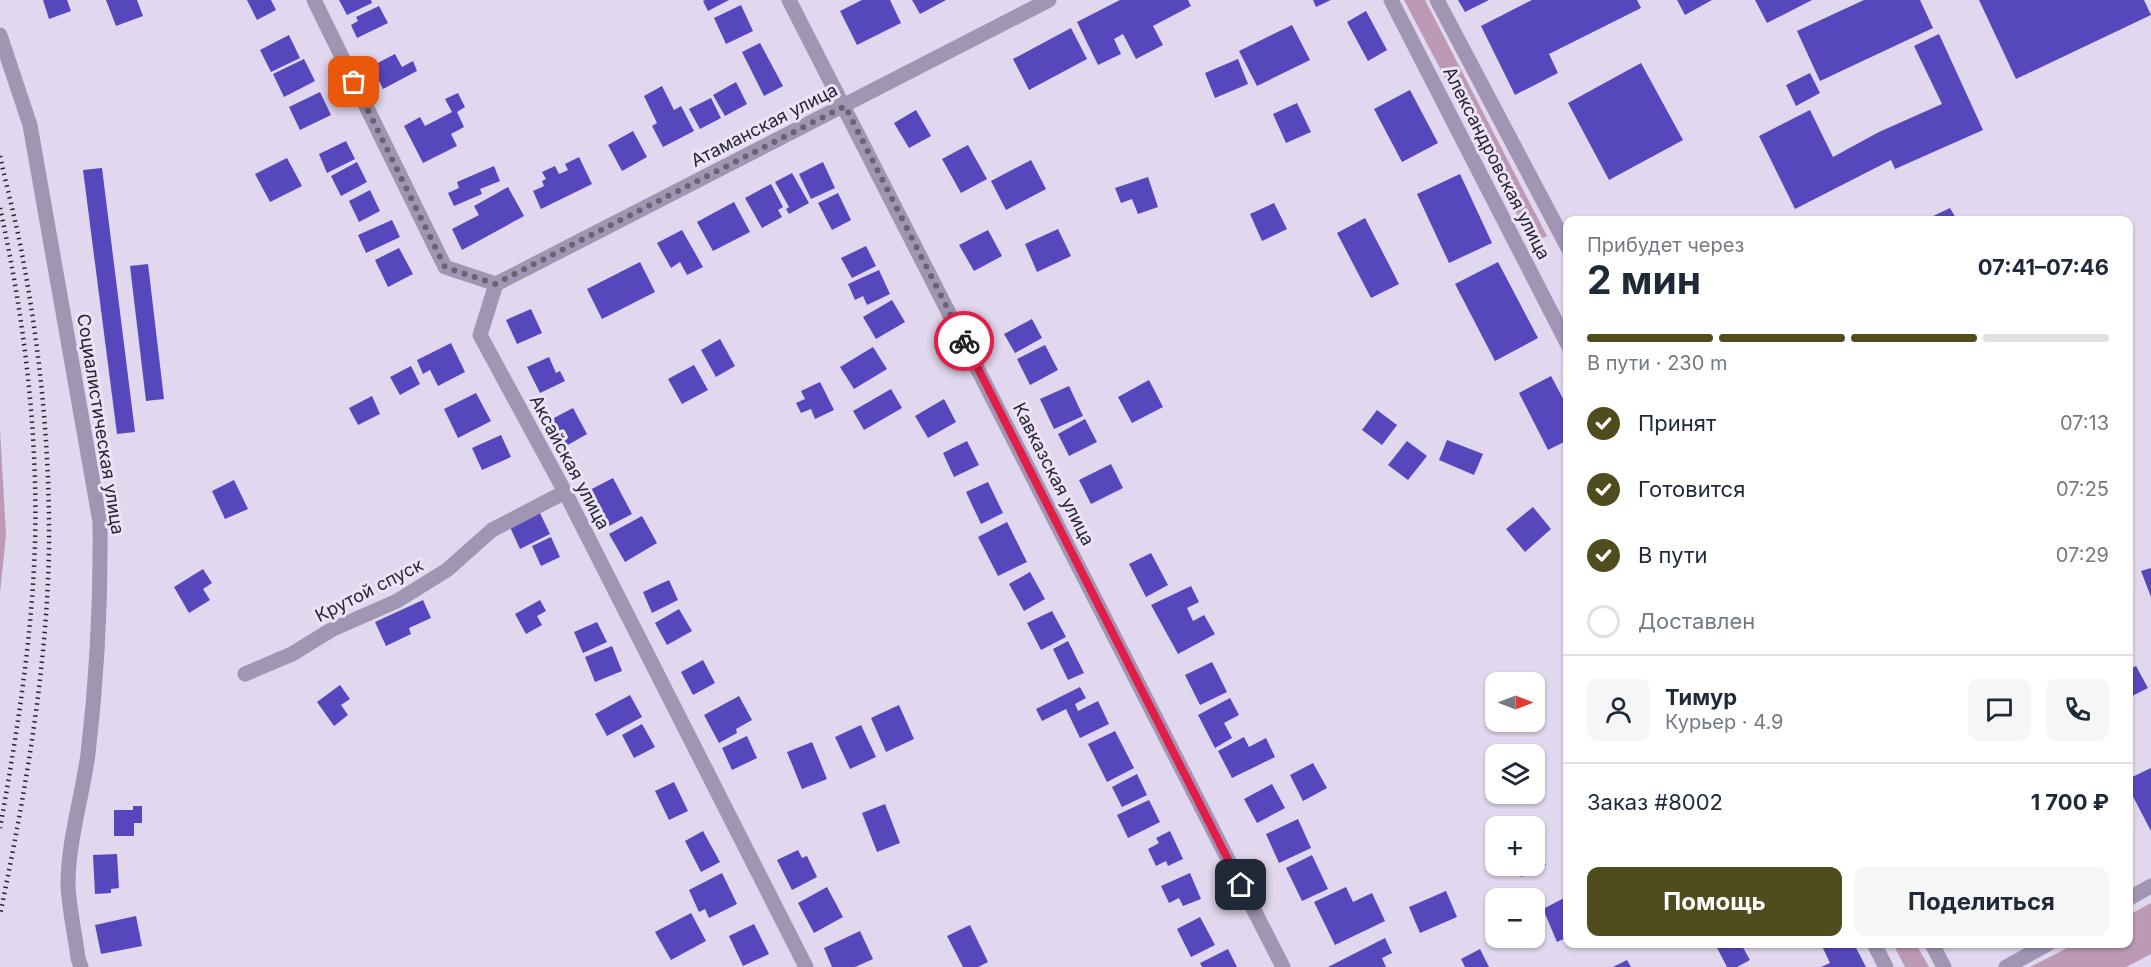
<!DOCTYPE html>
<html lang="ru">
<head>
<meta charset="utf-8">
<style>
  :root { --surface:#fff; --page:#f6f6f7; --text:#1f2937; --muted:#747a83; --line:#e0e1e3; --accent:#4f4d1e }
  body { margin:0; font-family:Inter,sans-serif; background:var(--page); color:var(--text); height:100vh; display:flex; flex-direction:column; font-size:22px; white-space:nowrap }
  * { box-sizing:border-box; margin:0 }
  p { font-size:20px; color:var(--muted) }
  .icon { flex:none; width:33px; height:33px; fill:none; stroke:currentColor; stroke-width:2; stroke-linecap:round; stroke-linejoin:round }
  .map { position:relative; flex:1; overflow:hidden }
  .panel { position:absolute; left:1563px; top:216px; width:570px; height:732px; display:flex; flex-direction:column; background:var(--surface); border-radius:12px; box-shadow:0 2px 4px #0004 }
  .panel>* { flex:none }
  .needle { width:39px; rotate:90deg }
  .controls { position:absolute; left:1485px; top:672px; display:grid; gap:12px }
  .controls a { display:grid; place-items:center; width:60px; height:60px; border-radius:12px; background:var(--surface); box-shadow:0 2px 4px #0004; font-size:30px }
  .pin { position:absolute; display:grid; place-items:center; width:51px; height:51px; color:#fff; margin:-26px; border-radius:12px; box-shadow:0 3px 9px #0006 }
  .courier { position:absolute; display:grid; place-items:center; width:60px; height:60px; margin:-30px; border:4px solid #e11d48; border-radius:50%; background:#fff; color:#222; box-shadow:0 2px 8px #0007 }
  .head em { font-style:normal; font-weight:700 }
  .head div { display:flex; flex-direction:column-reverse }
  .head { display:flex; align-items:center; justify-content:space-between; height:102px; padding:0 24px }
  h1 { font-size:39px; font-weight:700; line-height:45px }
  .bar { display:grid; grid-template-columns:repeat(4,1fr); gap:9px 6px; align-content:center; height:72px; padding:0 24px }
  .bar i { height:8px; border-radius:4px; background:var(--line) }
  .bar .active { background:var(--accent) }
  .bar p { grid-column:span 4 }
  .line { display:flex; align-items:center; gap:15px; padding:0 24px; border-top:2px solid var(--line) }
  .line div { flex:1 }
  .round { display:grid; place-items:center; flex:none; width:63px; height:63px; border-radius:12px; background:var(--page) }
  ol { padding:0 24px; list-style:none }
  li { display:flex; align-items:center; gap:18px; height:66px }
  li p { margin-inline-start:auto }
  li .icon { padding:6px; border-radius:50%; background:var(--accent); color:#fff; stroke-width:4 }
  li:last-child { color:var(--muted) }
  li i { width:33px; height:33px; border:3px solid var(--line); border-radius:50% }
  .action { display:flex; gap:12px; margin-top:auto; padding:12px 24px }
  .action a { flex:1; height:69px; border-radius:12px; background:var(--accent); color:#fff; font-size:24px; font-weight:700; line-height:69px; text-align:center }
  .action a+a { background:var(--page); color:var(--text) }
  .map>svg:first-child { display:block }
</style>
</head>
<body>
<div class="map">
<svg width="2151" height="967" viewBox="0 0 2151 967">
  <rect width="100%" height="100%" fill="#e1d7ee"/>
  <g fill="#bc99b4">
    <polygon points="1404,0 1425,0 1547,236 1532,243"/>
    <polygon points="0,430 6,535 0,593"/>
    <polygon points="2151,903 2151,954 2126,967 2030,967 2075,944 2128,944 2129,915"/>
    <polygon points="1893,944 1916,944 1929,967 1905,967"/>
  </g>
  <g fill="#5647bd">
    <polygon points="43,0 67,0 71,11 49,19"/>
    <polygon points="106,0 137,0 143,16 116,26"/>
    <polygon points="247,0 271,0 276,10 257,20"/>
    <polygon points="339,0 371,0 372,3 347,15"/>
    <polygon points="705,0 729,0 708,11 703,1"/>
    <polygon points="862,0 890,0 901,23 857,45 840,11"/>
    <polygon points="912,0 946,0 920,14"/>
    <polygon points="1120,0 1188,0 1191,6 1153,26 1163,45 1136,59 1123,34 1114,39 1121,54 1098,65 1077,22"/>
    <polygon points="1313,0 1331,0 1316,7"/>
    <polygon points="1458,0 1489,0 1465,12"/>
    <polygon points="1532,0 1637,0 1641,8 1549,54 1558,73 1515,95 1481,26"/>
    <polygon points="1677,0 1712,0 1685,15"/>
    <polygon points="1755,0 1812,0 1767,23"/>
    <polygon points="1864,0 1920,0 1933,28 1820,81 1797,31"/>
    <polygon points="1979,0 2144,0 2151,15 2016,79"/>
    <polygon points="741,5 753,31 726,44 714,18"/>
    <polygon points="379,6 388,23 357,38 351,25 358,21 356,17"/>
    <polygon points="1366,11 1387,50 1368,61 1347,22"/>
    <polygon points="1292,25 1310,60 1257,86 1239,51"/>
    <polygon points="1071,28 1087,59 1029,90 1013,59"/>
    <polygon points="1939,34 1983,130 1895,169 1891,160 1795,209 1759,136 1810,110 1833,157 1879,132 1942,104 1914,46"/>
    <polygon points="289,35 300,58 271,72 260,50"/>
    <polygon points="760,43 783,86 764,96 742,52"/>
    <polygon points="395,54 402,67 413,61 417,71 383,89 372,66"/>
    <polygon points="304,59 315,81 284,97 273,74"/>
    <polygon points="1238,59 1248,84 1215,98 1205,73"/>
    <polygon points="1641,63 1683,140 1609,180 1568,103"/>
    <polygon points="1810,73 1820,93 1796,106 1786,85"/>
    <polygon points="736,82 747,104 725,116 713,95"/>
    <polygon points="662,86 674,110 681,106 694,131 663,147 652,126 657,123 644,96"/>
    <polygon points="1410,90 1438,143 1402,162 1374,109"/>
    <polygon points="320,92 331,115 300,130 289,107"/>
    <polygon points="458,93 465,107 457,112 464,127 451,134 457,146 423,163 404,126 420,117 425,126 452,112 445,99"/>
    <polygon points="711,98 721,118 700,129 689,109"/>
    <polygon points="1297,103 1311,132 1286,143 1273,114"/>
    <polygon points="916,110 931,136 909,148 894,123"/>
    <polygon points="633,131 647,157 622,171 608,145"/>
    <polygon points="346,141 355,159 327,173 319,154"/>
    <polygon points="968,145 987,179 961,193 942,159"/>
    <polygon points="579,157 592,184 541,209 533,191 544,186 542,181 546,179 542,172 555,166 559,174 568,170 565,164"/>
    <polygon points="287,158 302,186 270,202 255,174"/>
    <polygon points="1031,160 1046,189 1006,210 991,181"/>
    <polygon points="357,162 367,182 341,196 331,176"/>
    <polygon points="823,162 835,188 811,199 799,174"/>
    <polygon points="494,166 500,181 480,189 482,194 454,206 448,193 459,188 457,182"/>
    <polygon points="102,168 135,432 117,434 83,170"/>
    <polygon points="792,173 809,203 789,214 786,209 789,207 775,182"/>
    <polygon points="1460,174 1492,243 1449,263 1417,194"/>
    <polygon points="1148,177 1158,207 1138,214 1132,199 1121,203 1115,188"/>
    <polygon points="771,184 783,207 778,210 782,217 762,228 745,198"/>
    <polygon points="508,187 524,216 462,250 452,229 479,215 474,206"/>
    <polygon points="370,190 380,211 359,222 349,201"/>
    <polygon points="838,193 851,220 832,230 818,203"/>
    <polygon points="734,202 750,232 713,251 697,222"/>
    <polygon points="1274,203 1287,229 1262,241 1250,214"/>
    <polygon points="1950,208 1957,220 1925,220"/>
    <polygon points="1365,218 1399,284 1371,298 1337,233"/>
    <polygon points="392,220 400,237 366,253 358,235"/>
    <polygon points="1058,229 1071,256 1037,272 1025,244"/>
    <polygon points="682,230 703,267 687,275 680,262 671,268 657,243"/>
    <polygon points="988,230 1002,256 974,271 959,245"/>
    <polygon points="866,246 876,266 852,278 841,258"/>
    <polygon points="399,248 413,274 388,287 375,260"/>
    <polygon points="640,262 655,292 602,319 587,289"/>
    <polygon points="1498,262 1538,338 1495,361 1455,284"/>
    <polygon points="148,264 164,399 146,401 130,266"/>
    <polygon points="879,270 890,294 867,305 863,296 855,300 848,284"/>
    <polygon points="892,300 905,322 876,339 863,317"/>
    <polygon points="531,309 542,333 517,344 506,320"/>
    <polygon points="1032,319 1042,338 1015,353 1004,334"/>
    <polygon points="720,339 735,366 716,377 701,350"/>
    <polygon points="451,343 465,372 438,386 430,370 423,374 417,360"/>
    <polygon points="1045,345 1058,370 1030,385 1017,359"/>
    <polygon points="873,347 887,369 854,389 840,367"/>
    <polygon points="549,357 556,373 560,371 565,381 540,393 527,367"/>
    <polygon points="694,365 708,390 682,404 668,379"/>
    <polygon points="411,366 420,384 400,395 390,377"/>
    <polygon points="1551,376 1568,408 1568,440 1548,450 1519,393"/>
    <polygon points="1149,380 1163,407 1132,423 1118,397"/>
    <polygon points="820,382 834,410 815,419 811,409 801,413 796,403 805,399 801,391"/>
    <polygon points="1069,386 1083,416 1054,429 1040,399"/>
    <polygon points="891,389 902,408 864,430 853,411"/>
    <polygon points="476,393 491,421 458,438 444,409"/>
    <polygon points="372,396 380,414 358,425 349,408"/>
    <polygon points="944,399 956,422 928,438 915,416"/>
    <polygon points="573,408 587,434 566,446 552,419"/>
    <polygon points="1377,410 1397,425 1382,445 1362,430"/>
    <polygon points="1085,419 1097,442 1069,456 1058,434"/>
    <polygon points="501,435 511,457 482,470 472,448"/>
    <polygon points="1447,440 1483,454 1474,475 1439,460"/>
    <polygon points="967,441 979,465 954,477 943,453"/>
    <polygon points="1407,441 1427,456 1408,480 1388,465"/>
    <polygon points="1111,464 1123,488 1091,504 1079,480"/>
    <polygon points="613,478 632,514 609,526 590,490"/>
    <polygon points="234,480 248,509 225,519 212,491"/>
    <polygon points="988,482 1003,513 981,524 966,492"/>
    <polygon points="1533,507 1551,529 1525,552 1506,529"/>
    <polygon points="539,511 550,534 520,549 509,525"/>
    <polygon points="642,516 657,543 625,562 609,534"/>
    <polygon points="1007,522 1027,562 998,576 978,537"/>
    <polygon points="551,537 560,557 541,566 532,546"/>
    <polygon points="1151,553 1168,585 1146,597 1129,564"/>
    <polygon points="2151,568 2151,597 2141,571"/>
    <polygon points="203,569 212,583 203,589 210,600 189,613 174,587"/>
    <polygon points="1030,572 1045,599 1024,611 1009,584"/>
    <polygon points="669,580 678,600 652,613 643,592"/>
    <polygon points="1191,586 1199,602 1187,608 1193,621 1204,615 1215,634 1178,654 1151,605"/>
    <polygon points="423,600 431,618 409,628 411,634 386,646 375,622"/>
    <polygon points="540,600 546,611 537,616 542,625 526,634 515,614"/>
    <polygon points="679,609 692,631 667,645 655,623"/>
    <polygon points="1052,611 1066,637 1041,650 1027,623"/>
    <polygon points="597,622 607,642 583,653 574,632"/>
    <polygon points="1068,641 1084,673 1068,680 1053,649"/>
    <polygon points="612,646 622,671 595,682 585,657"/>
    <polygon points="703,660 715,683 693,695 681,672"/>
    <polygon points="1212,662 1227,692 1200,705 1185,675"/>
    <polygon points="2136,666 2148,688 2128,698 2128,670"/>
    <polygon points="340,685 350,699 341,705 348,715 334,726 317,702"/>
    <polygon points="1080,687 1086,698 1075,704 1078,711 1098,701 1109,724 1080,738 1066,709 1042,721 1036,709"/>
    <polygon points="630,695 642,717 607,736 595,714"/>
    <polygon points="739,696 752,720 736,729 737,733 719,743 704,715"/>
    <polygon points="1230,698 1239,715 1224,723 1232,738 1215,748 1198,715"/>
    <polygon points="899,705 914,739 886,752 871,718"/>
    <polygon points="642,724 655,747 634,758 622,735"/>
    <polygon points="861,725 876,757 850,769 835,737"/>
    <polygon points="1115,731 1134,768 1107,782 1088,744"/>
    <polygon points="747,736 757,758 732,770 722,748"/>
    <polygon points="1244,737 1249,747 1266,738 1275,757 1232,778 1218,751"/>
    <polygon points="812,742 827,779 802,789 787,752"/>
    <polygon points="1313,763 1327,788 1303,801 1290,775"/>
    <polygon points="2151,768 2151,831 2128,787 2128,779"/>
    <polygon points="1137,774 1147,795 1122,807 1112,787"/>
    <polygon points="674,782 688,811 669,820 655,791"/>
    <polygon points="1272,784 1285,808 1257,823 1244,799"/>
    <polygon points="1149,800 1160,822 1128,838 1117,815"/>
    <polygon points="885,804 900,843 877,852 862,813"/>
    <polygon points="133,806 142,806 142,823 134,823 134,836 114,836 114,810 133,810"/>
    <polygon points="1298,819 1311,848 1279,863 1266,834"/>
    <polygon points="703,831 720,862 701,872 685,841"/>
    <polygon points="1170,831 1183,859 1168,866 1166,861 1156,866 1148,849 1159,843 1156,838"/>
    <polygon points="1534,839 1546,865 1521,877 1517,866 1534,866"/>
    <polygon points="798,850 802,858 807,856 817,877 792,890 777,860"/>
    <polygon points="117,854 119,888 111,889 111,893 95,894 93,855"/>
    <polygon points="1312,855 1328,889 1302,901 1286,868"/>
    <polygon points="722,873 737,904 709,918 705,909 699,912 689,890"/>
    <polygon points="1190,873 1201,899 1183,906 1179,898 1169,903 1161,886"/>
    <polygon points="827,887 843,917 814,933 798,903"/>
    <polygon points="1346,887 1353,902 1372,893 1385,921 1335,945 1314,902"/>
    <polygon points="1446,891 1457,917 1420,933 1409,907"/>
    <polygon points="1568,896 1568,937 1557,942 1543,909"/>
    <polygon points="691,913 706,941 671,960 655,932"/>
    <polygon points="136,916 142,946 101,954 95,925"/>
    <polygon points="1200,917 1215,945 1191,957 1177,929"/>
    <polygon points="754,924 769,954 743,966 729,936"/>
    <polygon points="970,925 988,962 978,967 963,967 947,936"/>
    <polygon points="860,931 873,959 855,967 832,967 824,948"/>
    <polygon points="1385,938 1392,953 1382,958 1386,967 1328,967"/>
    <polygon points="1715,944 1741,944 1750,960 1737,967 1727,967"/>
    <polygon points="1821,944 1854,944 1866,967 1821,967 1830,963"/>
    <polygon points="1228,949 1237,967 1202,967 1200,963"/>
    <polygon points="1480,949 1489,967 1465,967 1461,959"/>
    <polygon points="1627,960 1631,967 1613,967"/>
  </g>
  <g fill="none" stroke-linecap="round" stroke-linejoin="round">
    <g stroke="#a096b3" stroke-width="15">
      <polyline points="314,0 445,267 496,284 480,335 565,492 806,967"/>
      <polyline points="789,0 1283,967"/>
      <polyline points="1391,0 1568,345"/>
      <polyline points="1437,0 1568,248"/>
      <path d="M0,35L30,125L100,522C101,600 97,677 88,754C82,798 68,841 68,885C69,909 75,934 78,958L81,967"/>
      <polyline points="496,284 1049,0"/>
      <polyline points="245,674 292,654 331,630 397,601 447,570 492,530 565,492"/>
      <polyline points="2128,899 2151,886"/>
      <polyline points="1874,944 1886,967"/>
      <polyline points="1932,944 1944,967"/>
      <polyline points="2006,967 2048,944"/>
    </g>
    <g stroke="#282531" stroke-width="4.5" stroke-dasharray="1.5 4.5" stroke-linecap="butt">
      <path d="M0,156C7,189 16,221 22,254C40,349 50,449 49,547C47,671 25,794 0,915"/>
      <path d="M0,208C24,317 38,431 35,543C32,639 17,734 0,828"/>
    </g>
  </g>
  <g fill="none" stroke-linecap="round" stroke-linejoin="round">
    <polyline stroke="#696373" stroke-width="6" stroke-dasharray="0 10.8" points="354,82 445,267 495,284 845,106 964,341"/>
    <polyline stroke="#e11d48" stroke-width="8" points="964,341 1241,885"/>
  </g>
  <g text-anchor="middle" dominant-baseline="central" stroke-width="6" stroke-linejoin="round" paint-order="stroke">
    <g font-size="18" fill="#282531" stroke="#ebe3f7">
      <text transform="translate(764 125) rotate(-27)">Атаманская улица</text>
      <text transform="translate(1497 163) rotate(63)">Александровская улица</text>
      <text transform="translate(101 424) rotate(81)">Социалистическая улица</text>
      <text transform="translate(570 462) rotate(62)">Аксайская улица</text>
      <text transform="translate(1054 474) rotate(63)">Кавказская улица</text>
      <text transform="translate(369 590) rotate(-27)">Крутой спуск</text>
    </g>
  </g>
</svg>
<div class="controls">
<a><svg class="needle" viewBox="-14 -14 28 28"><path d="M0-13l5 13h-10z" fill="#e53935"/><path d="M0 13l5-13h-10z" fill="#747a83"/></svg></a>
<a><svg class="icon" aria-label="layers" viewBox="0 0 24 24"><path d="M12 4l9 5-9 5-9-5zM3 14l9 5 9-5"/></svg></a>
<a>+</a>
<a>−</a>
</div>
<div class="pin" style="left:354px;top:82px;background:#ea580c"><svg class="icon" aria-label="bag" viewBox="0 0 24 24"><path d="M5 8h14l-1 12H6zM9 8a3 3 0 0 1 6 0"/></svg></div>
<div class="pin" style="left:1241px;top:885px;background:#1f2937"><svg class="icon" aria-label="home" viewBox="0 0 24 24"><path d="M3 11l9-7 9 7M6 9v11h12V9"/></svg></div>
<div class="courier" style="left:964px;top:341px"><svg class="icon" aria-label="bike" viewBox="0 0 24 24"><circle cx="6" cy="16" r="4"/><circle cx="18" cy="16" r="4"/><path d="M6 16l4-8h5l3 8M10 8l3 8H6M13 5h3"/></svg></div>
<section class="panel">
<div class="head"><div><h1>2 мин</h1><p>Прибудет через</p></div><em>07:41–07:46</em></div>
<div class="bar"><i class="active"></i><i class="active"></i><i class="active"></i><i></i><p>В пути · 230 m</p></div>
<ol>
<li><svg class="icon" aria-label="check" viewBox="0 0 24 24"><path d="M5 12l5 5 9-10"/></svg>Принят<p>07:13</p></li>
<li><svg class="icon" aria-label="check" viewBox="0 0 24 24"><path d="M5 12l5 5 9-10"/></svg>Готовится<p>07:25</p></li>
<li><svg class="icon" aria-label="check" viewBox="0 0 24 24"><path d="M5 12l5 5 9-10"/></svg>В пути<p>07:29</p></li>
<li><i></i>Доставлен</li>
</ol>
<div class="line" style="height:108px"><a class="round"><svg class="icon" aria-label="person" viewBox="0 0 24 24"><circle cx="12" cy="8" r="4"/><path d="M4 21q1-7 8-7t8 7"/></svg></a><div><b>Тимур</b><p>Курьер · 4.9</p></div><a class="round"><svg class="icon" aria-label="chat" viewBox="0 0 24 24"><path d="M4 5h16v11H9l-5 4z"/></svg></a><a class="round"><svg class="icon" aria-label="phone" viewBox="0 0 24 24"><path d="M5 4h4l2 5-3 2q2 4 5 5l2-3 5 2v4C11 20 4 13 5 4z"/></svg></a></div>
<div class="line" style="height:78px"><div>Заказ #8002</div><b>1 700 ₽</b></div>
<div class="action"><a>Помощь</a><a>Поделиться</a></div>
</section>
</div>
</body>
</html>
